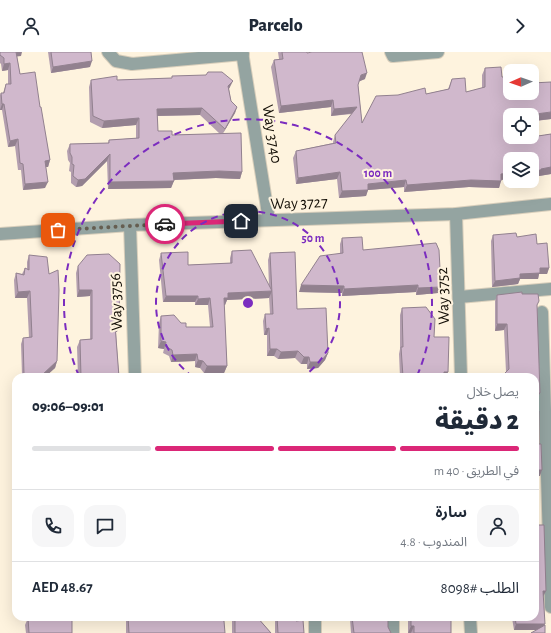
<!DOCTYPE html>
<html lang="ar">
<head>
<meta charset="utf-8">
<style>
  :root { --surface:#fff; --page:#f6f6f7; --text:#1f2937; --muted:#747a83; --line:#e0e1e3; --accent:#db2777 }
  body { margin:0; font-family:"Alegreya Sans","Noto Sans Arabic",sans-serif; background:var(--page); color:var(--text); direction:rtl; height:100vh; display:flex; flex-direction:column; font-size:15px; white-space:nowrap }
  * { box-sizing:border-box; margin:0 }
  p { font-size:13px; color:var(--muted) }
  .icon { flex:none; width:22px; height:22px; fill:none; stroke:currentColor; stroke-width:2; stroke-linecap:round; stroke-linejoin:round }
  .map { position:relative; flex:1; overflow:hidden; direction:ltr }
  .details { position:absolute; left:12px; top:321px; width:527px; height:248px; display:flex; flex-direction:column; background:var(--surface); border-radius:12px; box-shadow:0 4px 16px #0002; direction:rtl }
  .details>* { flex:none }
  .needle { width:26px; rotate:268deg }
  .tools { position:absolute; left:503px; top:12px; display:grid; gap:8px }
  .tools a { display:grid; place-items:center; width:36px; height:36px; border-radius:8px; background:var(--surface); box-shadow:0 4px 16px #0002; font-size:20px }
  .pin { position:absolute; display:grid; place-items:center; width:34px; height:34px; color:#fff; margin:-17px; border-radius:8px; box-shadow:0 2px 6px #0006 }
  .courier { position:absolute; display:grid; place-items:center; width:40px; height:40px; margin:-20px; border:3px solid #db2777; border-radius:50%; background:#fff; color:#222; box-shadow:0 1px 5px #0007 }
  .overview em { font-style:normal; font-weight:800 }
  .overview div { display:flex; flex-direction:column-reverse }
  .overview { display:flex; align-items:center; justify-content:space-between; height:68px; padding:0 20px }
  h1 { font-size:26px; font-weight:800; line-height:30px }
  .bar { display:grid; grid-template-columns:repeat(4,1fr); gap:6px 4px; align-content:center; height:48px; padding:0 20px }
  .bar i { height:5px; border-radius:3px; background:var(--line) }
  .bar .active { background:var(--accent) }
  .bar p { grid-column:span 4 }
  .line { display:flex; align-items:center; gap:10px; padding:0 20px; border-top:1px solid var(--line) }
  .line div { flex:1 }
  .round { display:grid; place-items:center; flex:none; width:42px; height:42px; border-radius:12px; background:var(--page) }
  header { display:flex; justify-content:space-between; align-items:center; height:52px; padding:0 20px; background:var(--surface); font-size:18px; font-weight:800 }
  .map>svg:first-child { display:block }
</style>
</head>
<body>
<header><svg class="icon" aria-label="forward" viewBox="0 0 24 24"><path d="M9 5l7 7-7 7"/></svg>Parcelo<svg class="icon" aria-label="person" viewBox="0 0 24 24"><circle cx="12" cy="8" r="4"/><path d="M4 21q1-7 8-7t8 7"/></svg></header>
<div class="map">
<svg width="551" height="581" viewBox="0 0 551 581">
  <rect width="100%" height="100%" fill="#fef3de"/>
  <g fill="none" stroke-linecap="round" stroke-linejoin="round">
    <g stroke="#d8cebb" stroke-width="14">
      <g id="minor">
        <polyline points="108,0 116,9 132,12 243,2"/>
        <polyline points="242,0 269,168"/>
        <polyline points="391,0 393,4 438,0"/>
        <polyline points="456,162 461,325"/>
        <polyline points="130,173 135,325"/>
        <polyline points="0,182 130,173 456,162 551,152"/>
        <polyline points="459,245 551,237"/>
        <polyline points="542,260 551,555"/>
        <polyline points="315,565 315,581"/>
        <polyline points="393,565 393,581"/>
        <polyline points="470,565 471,581"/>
      </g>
    </g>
    <use href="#minor" stroke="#94a4a1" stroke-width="12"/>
  </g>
  <g fill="#b39eaf" fill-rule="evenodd">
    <polygon points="0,0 21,4 17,4 20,22 40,55 50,108 48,115 46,115 45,136 23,138 21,118 18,118 15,94 8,95 2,58 0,58 0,43 1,41 3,41 6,32 8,32 8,18 2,19 1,12 0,11"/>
    <polygon points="48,0 91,0 90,15 51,21"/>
    <polygon points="278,0 307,0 307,1 365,27 359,29 358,33 362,71 426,42 448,37 452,27 466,40 482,36 482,23 485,16 502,25 532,31 551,67 536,69 538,84 551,82 551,122 539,124 539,125 532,126 532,107 510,107 510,128 501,128 499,136 469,135 404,140 404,135 368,138 366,144 339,146 337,127 296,132 293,106 296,99 333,91 333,90 335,83 352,62 331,64 331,55 279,61 271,15 274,8 279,7"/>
    <path d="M172,24L230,35L229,37L231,49L237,55L235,61L223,81L242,120L240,127L216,126L174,128L171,136L108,137L107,109L82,134L76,135L71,131V120L69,119L70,111L68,108L67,99L70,92L108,91L109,88L136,86V73L102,76L90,70L89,35L91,28H117L172,26ZM200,63L220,82L172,83L158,79L157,64Z"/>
    <polygon points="493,183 517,185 537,192 549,216 547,222 539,222 538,227 520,227 518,232 492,235 491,189"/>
    <polygon points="342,186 363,198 438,241 416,243 416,240 342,244 342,241 299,240 340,201 340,192"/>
    <polygon points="232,199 269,234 268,208 270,201 297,257 328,301 325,308 318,316 307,317 307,312 301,312 295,306 278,307 274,304 267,304 267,283 264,283 263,269 265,262 270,262 269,245 269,246 227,248 225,253 224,253 227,314 224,321 204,321 200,316 195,315 195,309 171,310 169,304 163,301 164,297 158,296 159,271 161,264 181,271 186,275 210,275 208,253 195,253 195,250 163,250 159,208 161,201 188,213 230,211 230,206"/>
    <polygon points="29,203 57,309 55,316 47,323 61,325 19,325 20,323 22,323 21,292 23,286 29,286 27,246 15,246 14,228 16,221 22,222 25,216 27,217 27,210"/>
    <polygon points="78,214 117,280 116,280 119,325 78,325 77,295 80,288 90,287 90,244 77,245 76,221"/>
    <polygon points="522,242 537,253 540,341 537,347 535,348 535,325 506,320 504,278 495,279 495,249 497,243"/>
    <polygon points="402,256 434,285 446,325 400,325 399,302 400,297 400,263"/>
    <polygon points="543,545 536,578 514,578 512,566 511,565 535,565"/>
    <polygon points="31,565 65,565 66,568 72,581 26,581 25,573 28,566 31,566"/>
    <polygon points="126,565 186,565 186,567 225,581 126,581"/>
    <polygon points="233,565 257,565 271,581 232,581 232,567"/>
    <polygon points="275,565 295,565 296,569 304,581 275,581"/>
    <polygon points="350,565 388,565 388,575 391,581 351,581 350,567"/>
    <rect x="408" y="565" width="43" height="16"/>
  </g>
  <g fill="#92818f">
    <polygon points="15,0 22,0 21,4 13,5"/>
    <polygon points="92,9 90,15 51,21 53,15"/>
    <polygon points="10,11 8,18 2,19 4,12"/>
    <polygon points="367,21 365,27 358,30 361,23"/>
    <polygon points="233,29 230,35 226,41 228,34"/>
    <polygon points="333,48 331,55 279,61 281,54"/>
    <polygon points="2,52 4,52 2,58 0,58"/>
    <polygon points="237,55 235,61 222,83 225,77"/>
    <polygon points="357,55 355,61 331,64 334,57"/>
    <polygon points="202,56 200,63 154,64 157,57"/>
    <polygon points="551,60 551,67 533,69 536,62"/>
    <polygon points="139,66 136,73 102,76 104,69"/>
    <polygon points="18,87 15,94 8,95 10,89"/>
    <polygon points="110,102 107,109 82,134 76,135 78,128"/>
    <polygon points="50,108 48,115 43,115 45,109"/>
    <polygon points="551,115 551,122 539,124 539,125 532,126 532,119"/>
    <polygon points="219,119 242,120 240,127 216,126 171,128 173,121"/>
    <polygon points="340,120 337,127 296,132 298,126"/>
    <polygon points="510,121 510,127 498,128 501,122"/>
    <polygon points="406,128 404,135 368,138 366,144 339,146 342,139 368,132"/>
    <polygon points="471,128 501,129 499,136 469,135 404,140 407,133"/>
    <polygon points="174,129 171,136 108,137 110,130"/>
    <polygon points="48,130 45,136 23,138 25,132"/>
    <polygon points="540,216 549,216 547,222 539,222 538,227 520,227 518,232 492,235 495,229"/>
    <polygon points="301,233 344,234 342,241 299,240"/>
    <polygon points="418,233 416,240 342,244 344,237"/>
    <polygon points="441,235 438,241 416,243 418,236"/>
    <polygon points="79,238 92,238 90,244 77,245"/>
    <polygon points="30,239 27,246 15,246 18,240"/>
    <polygon points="272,239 269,246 227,248 225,253 222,253 224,246 228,241"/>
    <polygon points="166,244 198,244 195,250 163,250"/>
    <polygon points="210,246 208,253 195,253 198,247"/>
    <polygon points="497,272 507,272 504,278 495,279"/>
    <polygon points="115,273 119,273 117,280 113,280"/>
    <polygon points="269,276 267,283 264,283 266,277"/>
    <polygon points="161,289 166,290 164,297 158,296"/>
    <polygon points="270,297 277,297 274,304 267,304"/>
    <polygon points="298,299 295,306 278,307 281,300"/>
    <polygon points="328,301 325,308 318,316 307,317 310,310"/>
    <polygon points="197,302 195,309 171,310 173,303"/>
    <polygon points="304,305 309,305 307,312 301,312"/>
    <polygon points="198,308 203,309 200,316 195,315"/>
    <polygon points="57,309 55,316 45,325 42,323"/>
    <polygon points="207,314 227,314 224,321 204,321"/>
    <polygon points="444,320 448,320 446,325 442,325"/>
    <polygon points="535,341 540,341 537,347 535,348"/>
    <polygon points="535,418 542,418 540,424 535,424"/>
    <polygon points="538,454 535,461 535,455"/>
    <polygon points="543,539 546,539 543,545"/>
    <polygon points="516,572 545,572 542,578 514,578"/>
    <polygon points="411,574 414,574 411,581 408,581"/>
  </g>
  <g fill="#d0b8cc" stroke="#92818f" fill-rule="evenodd">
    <polygon points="0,0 16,0 20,22 35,20 40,55 41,55 50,108 45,109 48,130 25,132 23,112 20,111 18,87 10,89 4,52 2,52 1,41 4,41 6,32 11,32 10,11 4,12 4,6 0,3"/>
    <polygon points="51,0 91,0 92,9 53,15"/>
    <path d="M282,0H307V1L312,0H362L367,21L361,23L358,33L362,71L376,44L398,43L425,36L426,42L449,37L452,27L465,26L466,40L485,35V16L501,15L502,25H510V41H532V26V31L551,30V60L536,62L538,84L551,82V115L541,117V118L532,119V107H510V121L501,122V129L471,128L407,133L406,128L368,132V138L342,139L340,120L298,126L296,99L336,91L335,83L357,55L334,57L333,48L281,54L274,8L283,7ZM510,63H532V85H510Z"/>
    <polygon points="208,20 222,20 233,29 228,34 231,49 237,55 225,77 202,56 157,57 158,79 172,79 172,83 241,81 242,120 219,119 173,121 174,129 110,130 110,102 85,127 78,128 73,124 74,113 72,112 72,105 70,101 70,92 109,91 109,88 139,86 139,66 104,69 93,64 91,28 117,24 117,28 172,26 172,24 206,23"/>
    <polygon points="516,181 517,185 536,182 537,192 547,191 549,216 540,216 540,221 520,222 520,226 495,229 493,183"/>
    <polygon points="362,185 363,198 436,191 439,198 441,235 418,236 418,233 344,237 344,234 301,233 320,204 343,201 342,186"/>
    <polygon points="251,198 272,239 228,241 228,246 224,246 227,314 207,314 203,309 198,308 197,302 173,303 172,298 165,294 166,290 161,289 161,264 174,263 181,271 186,271 186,275 213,275 210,246 198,247 198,244 166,244 161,201 188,200 188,213 232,211 232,199"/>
    <polygon points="295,200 297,257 326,256 328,301 320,310 310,310 309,305 304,305 298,299 281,300 277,297 270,297 269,276 266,277 265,262 273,262 270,201"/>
    <polygon points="109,202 120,212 119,273 115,273 119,325 81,325 80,288 92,287 92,238 79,238 78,214 87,203"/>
    <polygon points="29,203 47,205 49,222 58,218 59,238 57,309 42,323 61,323 61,325 20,325 20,323 24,323 23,286 32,285 30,239 18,240 16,221 24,223 25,216 29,218"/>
    <polygon points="522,240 522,242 538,242 539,249 537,253 540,341 535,341 535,325 501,325 509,317 507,272 497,272 497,243"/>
    <polygon points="426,255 435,267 434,285 449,285 448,320 444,320 444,325 403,325 401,295 403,295 402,256"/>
    <polygon points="535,359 539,359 539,392 541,392 542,418 535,418"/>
    <polygon points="535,445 537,445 538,454 535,455"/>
    <polygon points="535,473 544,473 546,539 543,539 545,572 516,572 515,565 535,565"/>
    <polygon points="33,565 65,565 66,568 72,568 72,581 29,581 28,566 33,567"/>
    <polygon points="128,565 186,565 186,567 217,565 224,569 225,581 129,581"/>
    <polygon points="235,565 257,565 271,581 235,581"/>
    <polygon points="277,565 295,565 296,569 303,568 304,581 278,581"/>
    <polygon points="352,565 388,565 388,575 391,581 354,581"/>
    <polygon points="411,565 451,565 451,581 414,581 414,574 411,574"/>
    <polygon points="545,573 545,581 531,581"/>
  </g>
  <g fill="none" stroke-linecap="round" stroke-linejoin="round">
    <polyline stroke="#655e51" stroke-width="4" stroke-dasharray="0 7.2" points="58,178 165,172"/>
    <polyline stroke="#db2777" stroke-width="5" points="165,172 241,169"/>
  </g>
  <g fill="none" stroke="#7b2cbf" stroke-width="2" stroke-dasharray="7 5">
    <path d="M193 325A92 92 0 1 1 303 325"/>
    <path d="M79 324A184 184 0 1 1 417 324"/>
  </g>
  <g text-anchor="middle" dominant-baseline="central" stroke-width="4" stroke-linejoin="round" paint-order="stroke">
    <g font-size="16" fill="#120d05" stroke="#fef3de">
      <text transform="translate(272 82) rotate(81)">Way 3740</text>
      <text transform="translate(299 151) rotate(-2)">Way 3727</text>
      <text transform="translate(443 244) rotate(-92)">Way 3752</text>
      <text transform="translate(116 250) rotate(-92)">Way 3756</text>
    </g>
  </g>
  <circle cx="248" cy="251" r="6" fill="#7b2cbf" stroke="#fef3de" stroke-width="2"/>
  <g font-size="12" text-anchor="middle" font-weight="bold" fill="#7b2cbf" stroke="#fef3de" stroke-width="4" stroke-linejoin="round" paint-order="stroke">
    <text x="378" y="125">100 m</text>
    <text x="313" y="190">50 m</text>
  </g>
</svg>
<div class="tools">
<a><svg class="needle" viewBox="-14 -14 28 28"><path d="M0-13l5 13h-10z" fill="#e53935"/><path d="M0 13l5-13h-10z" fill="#747a83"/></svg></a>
<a><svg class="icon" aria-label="locate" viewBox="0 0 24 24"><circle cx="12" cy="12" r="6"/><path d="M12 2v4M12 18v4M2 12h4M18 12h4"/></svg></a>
<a><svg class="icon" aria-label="layers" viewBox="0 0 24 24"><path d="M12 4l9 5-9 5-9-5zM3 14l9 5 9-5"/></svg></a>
</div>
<div class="pin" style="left:58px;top:178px;background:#ea580c"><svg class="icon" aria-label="bag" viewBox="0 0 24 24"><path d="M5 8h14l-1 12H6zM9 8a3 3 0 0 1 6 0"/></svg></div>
<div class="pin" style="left:241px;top:169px;background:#1f2937"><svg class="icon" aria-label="home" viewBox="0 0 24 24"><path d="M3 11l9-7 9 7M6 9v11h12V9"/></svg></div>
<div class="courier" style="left:165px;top:172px"><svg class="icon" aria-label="car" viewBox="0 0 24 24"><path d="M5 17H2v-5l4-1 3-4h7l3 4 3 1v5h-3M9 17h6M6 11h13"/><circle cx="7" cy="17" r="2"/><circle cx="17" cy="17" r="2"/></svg></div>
<section class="details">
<div class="overview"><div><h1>2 دقيقة</h1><p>يصل خلال</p></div><em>09:01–09:06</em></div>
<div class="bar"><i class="active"></i><i class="active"></i><i class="active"></i><i></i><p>في الطريق · 40 m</p></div>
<div class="line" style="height:72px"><a class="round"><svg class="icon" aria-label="person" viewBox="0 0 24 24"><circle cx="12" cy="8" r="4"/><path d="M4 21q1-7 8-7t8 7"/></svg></a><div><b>سارة</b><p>المندوب · 4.8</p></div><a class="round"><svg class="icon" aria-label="chat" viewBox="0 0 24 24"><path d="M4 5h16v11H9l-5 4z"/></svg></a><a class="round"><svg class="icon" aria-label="phone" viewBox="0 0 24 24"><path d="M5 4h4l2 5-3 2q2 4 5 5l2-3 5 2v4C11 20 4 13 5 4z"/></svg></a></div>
<div class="line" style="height:52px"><div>الطلب #8098</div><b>AED 48.67</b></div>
</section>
</div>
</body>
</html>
